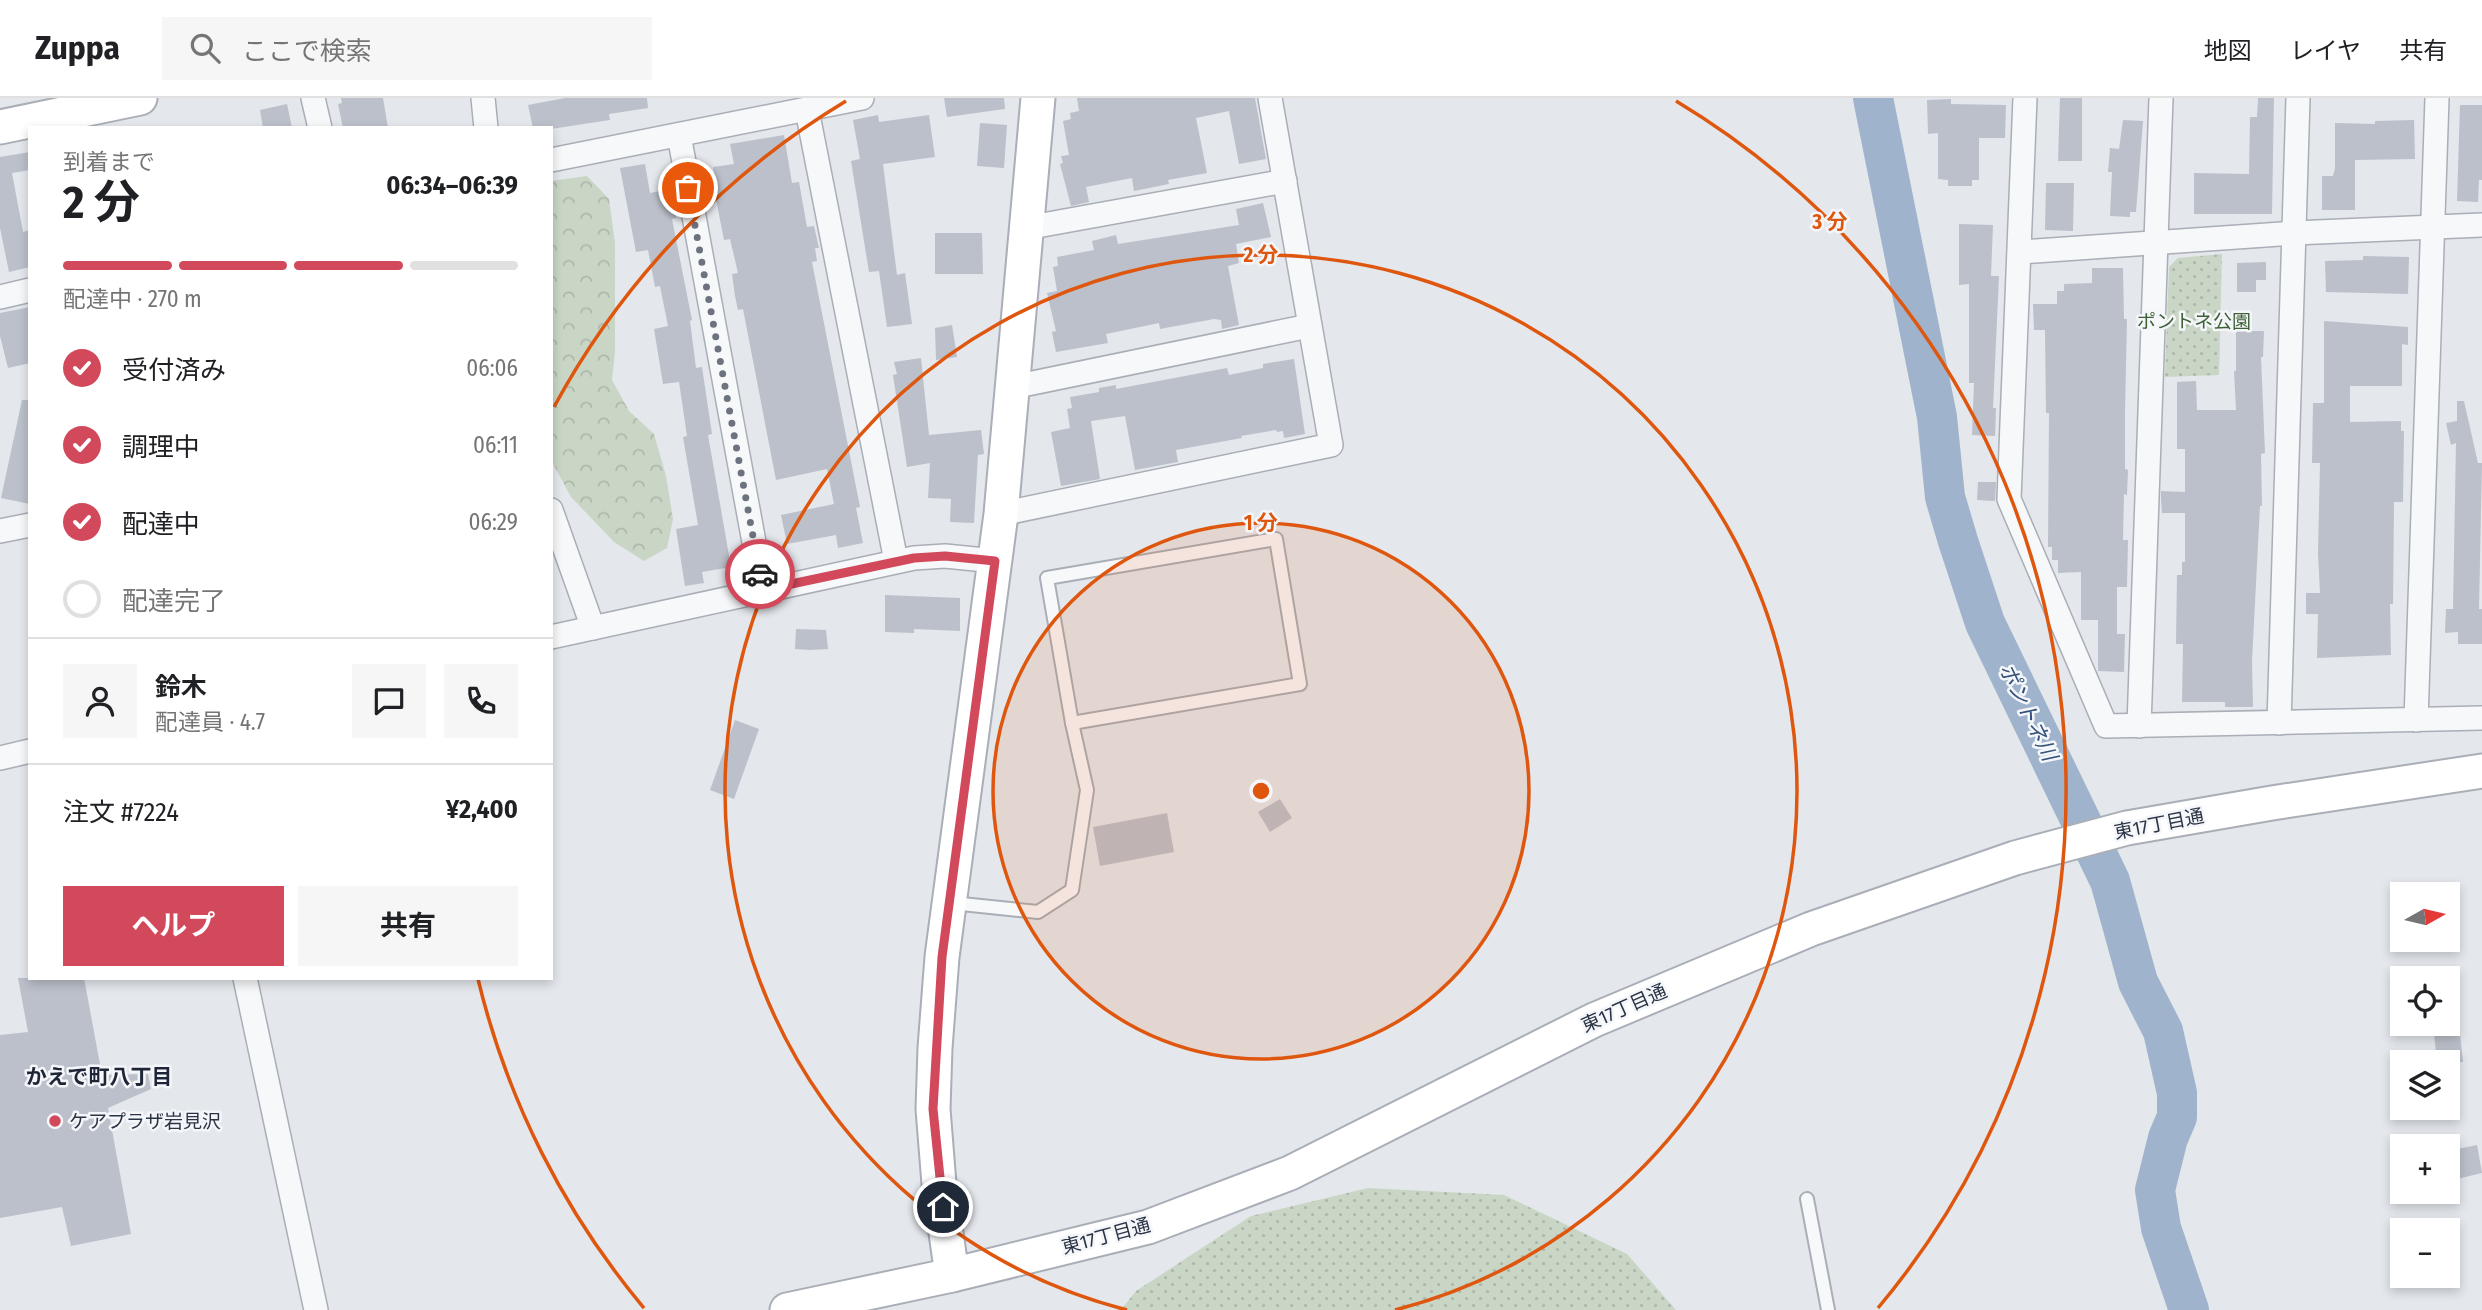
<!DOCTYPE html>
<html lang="ja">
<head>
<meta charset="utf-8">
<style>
  :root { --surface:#fff; --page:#f6f6f6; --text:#202124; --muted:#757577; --line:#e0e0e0; --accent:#d1495b }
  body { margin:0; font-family:"Fira Sans Condensed","Noto Sans JP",sans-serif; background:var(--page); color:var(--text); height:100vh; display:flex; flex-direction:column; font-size:26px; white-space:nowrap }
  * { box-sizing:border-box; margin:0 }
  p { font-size:23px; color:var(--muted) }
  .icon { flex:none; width:38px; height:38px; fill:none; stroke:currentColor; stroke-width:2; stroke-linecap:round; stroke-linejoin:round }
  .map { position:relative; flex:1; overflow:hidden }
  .details { position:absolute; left:28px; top:28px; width:525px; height:854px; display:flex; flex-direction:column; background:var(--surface); border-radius:0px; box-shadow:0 4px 10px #0003 }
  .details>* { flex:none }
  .needle { width:46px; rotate:82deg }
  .buttons { position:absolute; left:2390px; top:784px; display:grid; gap:14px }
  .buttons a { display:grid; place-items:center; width:70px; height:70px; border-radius:0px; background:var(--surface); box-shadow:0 4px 10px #0003; font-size:35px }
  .pin { position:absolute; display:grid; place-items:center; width:60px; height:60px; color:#fff; margin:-30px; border:4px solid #fff; border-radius:50%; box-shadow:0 2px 7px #0007 }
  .courier { position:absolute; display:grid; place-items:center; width:70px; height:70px; margin:-35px; border:5px solid #d1495b; border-radius:50%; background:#fff; color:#222; box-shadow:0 2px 9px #0007 }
  .overview em { font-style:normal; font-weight:700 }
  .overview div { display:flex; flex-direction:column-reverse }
  .overview { display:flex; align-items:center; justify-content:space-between; height:119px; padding:0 35px }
  h1 { font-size:46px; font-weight:700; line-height:52px }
  .bar { display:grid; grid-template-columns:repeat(4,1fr); gap:10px 7px; align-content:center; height:84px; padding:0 35px }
  .bar i { height:9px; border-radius:5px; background:var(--line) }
  .bar .on { background:var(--accent) }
  .bar p { grid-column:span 4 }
  .line { display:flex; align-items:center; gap:18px; padding:0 35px; border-top:2px solid var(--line) }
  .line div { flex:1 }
  .round { display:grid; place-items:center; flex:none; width:74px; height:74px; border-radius:0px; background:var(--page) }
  ol { padding:0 35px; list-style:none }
  li { display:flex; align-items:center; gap:21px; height:77px }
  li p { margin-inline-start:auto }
  li .icon { padding:7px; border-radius:50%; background:var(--accent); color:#fff; stroke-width:4 }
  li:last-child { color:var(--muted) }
  li i { width:38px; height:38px; border:4px solid var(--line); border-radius:50% }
  .primary-button { display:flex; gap:14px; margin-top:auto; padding:14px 35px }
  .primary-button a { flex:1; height:80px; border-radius:0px; background:var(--accent); color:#fff; font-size:28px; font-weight:700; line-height:80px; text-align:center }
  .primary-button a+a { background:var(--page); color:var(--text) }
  header { display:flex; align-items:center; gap:42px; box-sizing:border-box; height:98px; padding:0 35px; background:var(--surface); border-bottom:2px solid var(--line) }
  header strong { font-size:33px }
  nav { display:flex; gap:38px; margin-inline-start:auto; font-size:24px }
  .search { width:490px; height:63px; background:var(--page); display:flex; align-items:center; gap:18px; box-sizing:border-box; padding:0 24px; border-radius:0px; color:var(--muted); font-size:26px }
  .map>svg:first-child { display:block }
</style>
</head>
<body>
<header>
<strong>Zuppa</strong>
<div class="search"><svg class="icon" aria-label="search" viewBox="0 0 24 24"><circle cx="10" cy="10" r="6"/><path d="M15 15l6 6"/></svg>ここで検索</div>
<nav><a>地図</a><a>レイヤ</a><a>共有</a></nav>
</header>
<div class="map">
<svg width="2482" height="1212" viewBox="0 0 2482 1212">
  <defs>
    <pattern id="grass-dots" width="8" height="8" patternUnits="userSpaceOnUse" patternTransform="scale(1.75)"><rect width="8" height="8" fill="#c9d6c5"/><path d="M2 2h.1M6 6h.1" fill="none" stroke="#adb8ab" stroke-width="1.8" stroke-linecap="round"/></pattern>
    <pattern id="forest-crowns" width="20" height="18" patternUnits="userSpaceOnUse" patternTransform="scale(1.75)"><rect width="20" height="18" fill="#c9d6c5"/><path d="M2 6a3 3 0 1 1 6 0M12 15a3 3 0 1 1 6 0" fill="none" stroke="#adb8ab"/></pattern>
  </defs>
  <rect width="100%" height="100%" fill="#e4e7ec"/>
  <g fill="url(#grass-dots)">
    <polygon points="2222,156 2219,277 2165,279 2169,169 2178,160"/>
    <polygon points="1368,1090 1504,1097 1627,1156 1676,1212 1121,1212 1136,1193 1251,1118"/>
  </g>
  <polygon fill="url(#forest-crowns)" points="587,78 609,101 615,145 615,254 612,282 629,313 654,336 666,378 673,421 667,450 644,463 614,444 571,399 551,362 551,83"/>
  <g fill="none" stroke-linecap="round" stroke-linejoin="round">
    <polyline stroke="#9fb4cc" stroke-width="40" points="1873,0 1937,319 1945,399 1958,443 1985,525 2110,783 2138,884 2163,933 2177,995 2177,1019 2168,1040 2155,1092 2161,1130 2189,1212"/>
  </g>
  <g fill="#bbc0ca">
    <polygon points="341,0 383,0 388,30 343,30 338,6 342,5"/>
    <polygon points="565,0 647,0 648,10 609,16 610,22 551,31 533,30 528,7"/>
    <polygon points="944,0 1004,0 1005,11 947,19"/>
    <polygon points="1077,0 1255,0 1266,61 1239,66 1229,13 1196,20 1207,75 1168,82 1169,86 1134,93 1132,80 1086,89 1089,104 1071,108 1060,66 1063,65 1061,58 1069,57 1063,23 1071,21 1070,15 1079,13"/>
    <polygon points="2060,0 2082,0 2082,63 2058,63"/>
    <polygon points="2258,0 2274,0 2272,116 2194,116 2194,75 2249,76 2250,19 2257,19"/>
    <polygon points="1951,1 1951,6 2006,7 2005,40 1979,40 1979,82 1972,82 1972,88 1948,88 1948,82 1938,81 1938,35 1928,36 1927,2"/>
    <polygon points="287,6 292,30 263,30 260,12"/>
    <polygon points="2460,7 2482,7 2482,82 2479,82 2478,104 2457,103"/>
    <polygon points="878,17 879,24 929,17 935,59 883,66 897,177 905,175 912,226 887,229 879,173 869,174 851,63 860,61 853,22"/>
    <polygon points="2123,22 2143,23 2136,114 2130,114 2130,119 2110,118 2112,74 2108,74 2110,50 2119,51"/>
    <polygon points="2414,22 2415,61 2355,62 2355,112 2322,112 2322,78 2333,78 2335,70 2335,25 2375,26 2375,23"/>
    <polygon points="980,25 1007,27 1004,70 977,68"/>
    <polygon points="784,37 792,85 799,84 807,129 814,128 819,150 815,150 817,163 812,164 860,409 856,410 863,445 838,450 836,437 787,446 781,417 834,406 827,371 776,382 743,211 738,212 735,198 732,176 738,175 730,141 724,142 714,91 717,90 713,69 734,66 730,46"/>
    <polygon points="30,54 30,72 12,75 23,134 30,132 30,169 9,174 0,130 0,59"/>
    <polygon points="645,66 650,95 671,91 676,120 672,121 692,222 690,223 696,270 702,269 712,336 708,337 731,469 702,474 704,485 685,488 676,431 698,427 683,339 687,338 679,284 663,286 654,231 668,228 660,188 655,189 648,152 636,154 620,70"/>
    <polygon points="2046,85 2074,85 2073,133 2045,132"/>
    <polygon points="1263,105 1271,139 1236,146 1239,165 1228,168 1239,227 1222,231 1221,222 1214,221 1160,231 1159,225 1106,236 1108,245 1056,254 1052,234 1056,233 1047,195 1057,193 1053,169 1058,168 1057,159 1094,152 1092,143 1116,137 1118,146 1239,127 1236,111"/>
    <polygon points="1959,126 1993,127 1991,178 1999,178 1993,310 1996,310 1995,338 1972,337 1974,285 1969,285 1969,186 1959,187"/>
    <polygon points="935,135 982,135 983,176 935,176"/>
    <polygon points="2363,158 2409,159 2408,196 2326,194 2325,163 2363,162"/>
    <polygon points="2266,164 2266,182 2256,182 2256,194 2237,194 2237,165"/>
    <polygon points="2092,170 2123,170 2124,221 2127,221 2125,314 2125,371 2128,372 2127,397 2124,396 2123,442 2128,442 2127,489 2117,489 2117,536 2125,536 2124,574 2098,573 2098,522 2081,522 2081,474 2058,475 2058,462 2052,462 2052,449 2048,449 2049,315 2046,315 2045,232 2034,232 2033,206 2057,206 2057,193 2064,193 2064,186 2092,185"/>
    <polygon points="30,209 30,265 8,270 0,238 0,215"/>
    <polygon points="2324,223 2408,229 2408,247 2402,246 2402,288 2350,288 2350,324 2401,323 2401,333 2404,333 2403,404 2394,404 2393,506 2390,506 2391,557 2317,560 2318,516 2306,516 2306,495 2320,495 2318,455 2320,365 2312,365 2313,305 2324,305"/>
    <polygon points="952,227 957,259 936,262 935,230"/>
    <polygon points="2236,233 2264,233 2263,259 2261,259 2265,355 2261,356 2262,408 2260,408 2252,563 2253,609 2225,609 2225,604 2182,604 2183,546 2176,546 2177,477 2182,477 2182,464 2185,464 2185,415 2162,415 2161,401 2161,393 2185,394 2185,351 2177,351 2177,284 2196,283 2197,312 2236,312 2234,273 2236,273"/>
    <polygon points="921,260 929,337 981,332 984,356 978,357 974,425 950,424 951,401 928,400 930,365 907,369 893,277 897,276 894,264"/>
    <polygon points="1294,261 1305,336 1284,340 1283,333 1277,334 1276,332 1241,338 1242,340 1176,352 1178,364 1135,372 1125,318 1091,323 1100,381 1061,388 1051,334 1070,330 1067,311 1072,310 1070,299 1099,294 1099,290 1116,287 1116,291 1227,270 1229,277 1263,270 1263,266"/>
    <polygon points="22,302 30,302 30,406 1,400"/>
    <polygon points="2457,303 2464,303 2478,365 2482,365 2479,511 2482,511 2482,546 2458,546 2458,534 2445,535 2446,511 2453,511 2456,345 2451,347 2446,325 2457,323"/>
    <polygon points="1978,384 1996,384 1995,403 1977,402"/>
    <polygon points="885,497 960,500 960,533 914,531 914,535 885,534"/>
    <polygon points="796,531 826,532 828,551 810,552 795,551"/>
    <polygon points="735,622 759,631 734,701 710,692"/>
    <polygon points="1280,701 1292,720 1270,734 1258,714"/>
    <polygon points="1167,715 1174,754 1100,768 1093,729"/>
    <polygon points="18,880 84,880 102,977 148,976 151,991 108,1010 131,1136 71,1148 62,1109 0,1120 0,937 28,934"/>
    <polygon points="2433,926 2459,926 2463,964 2437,964"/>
    <polygon points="2477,1047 2482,1075 2453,1082 2448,1053"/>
  </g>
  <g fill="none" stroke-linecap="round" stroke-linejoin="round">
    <g stroke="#a9aeb7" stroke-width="16">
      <g id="lane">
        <polygon points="1276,441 1300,586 1072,625 1047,480"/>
        <polyline points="952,805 1038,814 1072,792 1087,692 1072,625"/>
        <polyline points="1807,1101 1828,1212"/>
      </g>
    </g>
    <g stroke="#a9aeb7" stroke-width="26">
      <g id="street">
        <polyline points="313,0 320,30"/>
        <polyline points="483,0 486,30"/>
        <polyline points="2025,0 2009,401 2106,628 2482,620"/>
        <polyline points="807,12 896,463"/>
        <polyline points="679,37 763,493"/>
        <polyline points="551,62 862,0"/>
        <polyline points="1026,130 1285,83"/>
        <polyline points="2020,154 2294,135 2482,127"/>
        <polyline points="0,199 30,192"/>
        <polyline points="1013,289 1309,228"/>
        <polyline points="551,412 593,530"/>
        <polyline points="1001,416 1331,347 1270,0"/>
        <polyline points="0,433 30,427"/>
        <polyline points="551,539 914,460 945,458 995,463"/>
        <polyline points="2416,622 2437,0"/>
        <polyline points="2279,625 2298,0"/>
        <polyline points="2139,628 2161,0"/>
        <polyline points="0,660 30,653"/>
        <polyline points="245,880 316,1212"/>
      </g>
    </g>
    <g stroke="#a9aeb7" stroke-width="37">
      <g id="secondary">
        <polyline points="0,29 140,0"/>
        <polyline points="952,1177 939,1086 933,1011 935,950 942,859 1001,416 1038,0"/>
        <polyline points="787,1212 952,1177 1148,1129 1290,1075 1594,922 1811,831 2015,760 2127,730 2272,705 2482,673"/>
      </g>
    </g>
    <use href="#lane" stroke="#f7f8fa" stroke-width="12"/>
    <use href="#street" stroke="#f7f8fa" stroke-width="23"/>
    <use href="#secondary" stroke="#fff" stroke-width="33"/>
  </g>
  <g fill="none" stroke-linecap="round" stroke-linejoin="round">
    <polyline stroke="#6c737f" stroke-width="7" stroke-dasharray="0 12.6" points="688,90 760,476"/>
    <polyline stroke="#d1495b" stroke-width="9" points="760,476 763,492 914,460 945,458 995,463 942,859 933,1011 943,1109"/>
  </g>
  <circle cx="1261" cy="693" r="268" fill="#df570f" fill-opacity=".12"/>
  <g fill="none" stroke="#df570f" stroke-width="3.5">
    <circle cx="1261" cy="693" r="268"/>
    <path d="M1127 1212A536 536 0 1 1 1395 1212"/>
    <path d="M644 1210A805 805 0 0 1 478 881M554 309A805 805 0 0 1 846 3M1676 3A805 805 0 0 1 1878 1210"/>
  </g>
  <circle fill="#d1495b" stroke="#f4f6f9" stroke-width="2.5" cx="55" cy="1023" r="7"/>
  <g text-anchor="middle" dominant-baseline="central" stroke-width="5" stroke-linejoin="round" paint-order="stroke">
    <g font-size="19" fill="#3f6138" stroke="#f4f6f9">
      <text x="2194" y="223">ポントネ公園</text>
    </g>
    <g font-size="19" fill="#2b3445" stroke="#f4f6f9">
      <text transform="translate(2159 726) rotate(-11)">東17丁目通</text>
      <text transform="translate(1624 910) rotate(-24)">東17丁目通</text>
      <text transform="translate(1106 1138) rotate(-15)">東17丁目通</text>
    </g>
    <g font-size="19" fill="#2b3445" stroke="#f4f6f9" text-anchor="start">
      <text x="69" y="1023">ケアプラザ岩見沢</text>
    </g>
    <g font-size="21" font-style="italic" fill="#34527a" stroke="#f4f6f9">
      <text transform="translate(2028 614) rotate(64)">ポントネ川</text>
    </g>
    <g font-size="21" font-weight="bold" fill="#1d2536" stroke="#f4f6f9">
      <text x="99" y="979">かえで町八丁目</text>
    </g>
  </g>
  <circle cx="1261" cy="693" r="10" fill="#df570f" stroke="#f4f6f9" stroke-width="3.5"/>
  <g font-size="21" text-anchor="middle" font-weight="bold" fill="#df570f" stroke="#f4f6f9" stroke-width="5" stroke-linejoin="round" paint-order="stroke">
    <text x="1830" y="131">3 分</text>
    <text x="1261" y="164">2 分</text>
    <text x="1261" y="432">1 分</text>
  </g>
</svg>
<div class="buttons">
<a><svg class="needle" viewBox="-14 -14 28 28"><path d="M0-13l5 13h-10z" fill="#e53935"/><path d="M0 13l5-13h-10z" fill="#757577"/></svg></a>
<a><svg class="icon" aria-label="locate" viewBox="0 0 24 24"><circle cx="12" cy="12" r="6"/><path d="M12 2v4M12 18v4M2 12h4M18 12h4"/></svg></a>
<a><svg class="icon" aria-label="layers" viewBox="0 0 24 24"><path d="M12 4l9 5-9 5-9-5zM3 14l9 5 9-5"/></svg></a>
<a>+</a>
<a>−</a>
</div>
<div class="pin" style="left:688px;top:90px;background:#ea580c"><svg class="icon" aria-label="bag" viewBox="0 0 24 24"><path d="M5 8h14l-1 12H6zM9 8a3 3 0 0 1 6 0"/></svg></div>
<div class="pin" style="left:943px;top:1109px;background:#1f2937"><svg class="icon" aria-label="home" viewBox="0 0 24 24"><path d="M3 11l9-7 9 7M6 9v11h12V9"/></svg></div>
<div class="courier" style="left:760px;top:476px"><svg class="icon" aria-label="car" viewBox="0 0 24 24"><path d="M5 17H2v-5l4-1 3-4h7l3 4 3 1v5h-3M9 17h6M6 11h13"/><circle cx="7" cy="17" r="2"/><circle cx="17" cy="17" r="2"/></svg></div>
<section class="details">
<div class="overview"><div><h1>2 分</h1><p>到着まで</p></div><em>06:34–06:39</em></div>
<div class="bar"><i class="on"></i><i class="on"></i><i class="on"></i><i></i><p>配達中 · 270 m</p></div>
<ol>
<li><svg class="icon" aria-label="check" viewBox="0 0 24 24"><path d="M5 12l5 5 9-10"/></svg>受付済み<p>06:06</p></li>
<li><svg class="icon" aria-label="check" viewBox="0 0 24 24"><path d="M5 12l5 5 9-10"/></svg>調理中<p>06:11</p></li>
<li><svg class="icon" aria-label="check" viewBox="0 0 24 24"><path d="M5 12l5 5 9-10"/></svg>配達中<p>06:29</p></li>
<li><i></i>配達完了</li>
</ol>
<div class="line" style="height:126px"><a class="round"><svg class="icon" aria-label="person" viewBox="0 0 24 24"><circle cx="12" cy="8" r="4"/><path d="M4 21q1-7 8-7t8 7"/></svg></a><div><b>鈴木</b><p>配達員 · 4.7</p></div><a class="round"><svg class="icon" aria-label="chat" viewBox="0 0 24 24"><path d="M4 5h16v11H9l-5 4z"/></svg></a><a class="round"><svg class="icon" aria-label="phone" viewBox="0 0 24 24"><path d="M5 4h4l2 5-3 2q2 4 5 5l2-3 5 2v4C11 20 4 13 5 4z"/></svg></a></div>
<div class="line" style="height:91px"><div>注文 #7224</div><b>¥2,400</b></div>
<div class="primary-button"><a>ヘルプ</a><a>共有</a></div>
</section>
</div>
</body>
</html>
